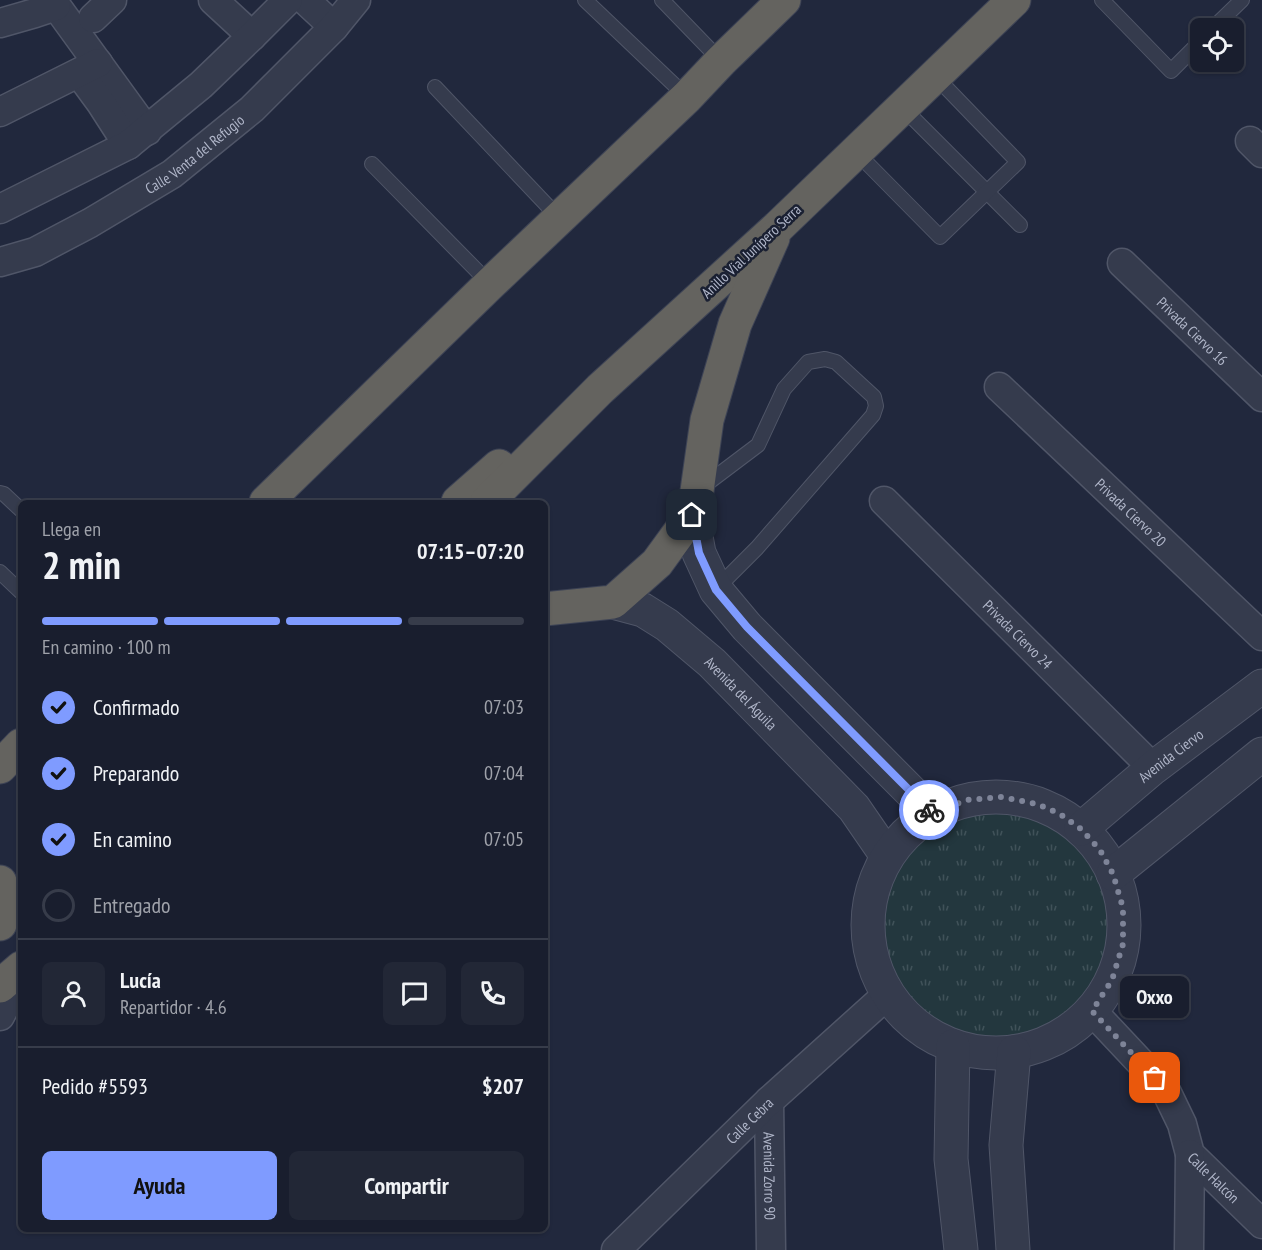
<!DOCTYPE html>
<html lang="es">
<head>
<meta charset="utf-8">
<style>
  :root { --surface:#191e2e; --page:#222736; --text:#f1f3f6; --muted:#9fa2aa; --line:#373c4a; --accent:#7f9bff }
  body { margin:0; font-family:"PT Sans Narrow",sans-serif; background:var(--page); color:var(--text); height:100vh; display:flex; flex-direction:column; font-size:22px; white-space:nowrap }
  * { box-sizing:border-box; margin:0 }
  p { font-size:20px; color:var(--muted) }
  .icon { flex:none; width:33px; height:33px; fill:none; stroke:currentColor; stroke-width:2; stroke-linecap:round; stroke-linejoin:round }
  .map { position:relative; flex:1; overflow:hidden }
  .panel { position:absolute; left:18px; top:500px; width:530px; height:732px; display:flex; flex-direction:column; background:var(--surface); border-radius:9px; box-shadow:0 2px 4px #0004,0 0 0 2px var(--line) }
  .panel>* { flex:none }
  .buttons { position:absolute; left:1190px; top:18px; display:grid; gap:12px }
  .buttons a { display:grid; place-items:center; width:54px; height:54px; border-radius:9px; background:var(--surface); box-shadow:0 2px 4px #0004,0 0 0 2px var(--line); font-size:30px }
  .pin { position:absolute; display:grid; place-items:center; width:51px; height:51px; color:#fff; margin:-26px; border-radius:12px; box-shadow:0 3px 9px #0006 }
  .courier { position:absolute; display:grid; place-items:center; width:60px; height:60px; margin:-30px; border:4px solid #7f9bff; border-radius:50%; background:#fff; color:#222; box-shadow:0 2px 8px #0007 }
  .bubble { position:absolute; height:42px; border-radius:9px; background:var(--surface); box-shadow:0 2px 4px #0004,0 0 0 2px var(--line); font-size:20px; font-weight:700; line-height:42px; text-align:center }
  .headline em { font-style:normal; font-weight:700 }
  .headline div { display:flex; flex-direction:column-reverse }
  .headline { display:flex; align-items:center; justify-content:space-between; height:102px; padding:0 24px }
  h1 { font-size:39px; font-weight:700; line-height:45px }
  .bar { display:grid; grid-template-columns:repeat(4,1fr); gap:9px 6px; align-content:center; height:72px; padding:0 24px }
  .bar i { height:8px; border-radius:4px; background:var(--line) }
  .bar .active { background:var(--accent) }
  .bar p { grid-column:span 4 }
  .line { display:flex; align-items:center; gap:15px; padding:0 24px; border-top:2px solid var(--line) }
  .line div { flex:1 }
  .round { display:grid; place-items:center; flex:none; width:63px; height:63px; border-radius:9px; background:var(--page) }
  ol { padding:0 24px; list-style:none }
  li { display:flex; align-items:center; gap:18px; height:66px }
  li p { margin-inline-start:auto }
  li .icon { padding:6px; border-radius:50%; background:var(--accent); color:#111; stroke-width:4 }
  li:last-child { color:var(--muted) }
  li i { width:33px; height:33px; border:3px solid var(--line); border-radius:50% }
  .primary-button { display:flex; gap:12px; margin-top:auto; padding:12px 24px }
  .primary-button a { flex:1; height:69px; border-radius:9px; background:var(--accent); color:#111; font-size:24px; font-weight:700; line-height:69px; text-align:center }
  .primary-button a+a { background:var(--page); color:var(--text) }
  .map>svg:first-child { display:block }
</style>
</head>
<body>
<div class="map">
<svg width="1262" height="1250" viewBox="0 0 1262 1250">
  <defs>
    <pattern id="grass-tufts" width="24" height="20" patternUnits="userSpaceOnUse" patternTransform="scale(1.5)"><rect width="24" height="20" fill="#23373e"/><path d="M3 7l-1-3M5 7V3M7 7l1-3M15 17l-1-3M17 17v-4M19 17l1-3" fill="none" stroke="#405259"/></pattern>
  </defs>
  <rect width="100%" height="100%" fill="#21283d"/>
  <circle fill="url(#grass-tufts)" cx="997" cy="924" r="125"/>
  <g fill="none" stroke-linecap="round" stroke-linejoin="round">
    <g stroke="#505668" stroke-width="16">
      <g id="service">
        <polyline points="585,0 687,97"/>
        <polyline points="662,0 721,61"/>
        <polyline points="1102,0 1171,71 1200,42"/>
        <polyline points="1213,28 1242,0"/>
        <polyline points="435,87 560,219"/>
        <polyline points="902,107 1020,225"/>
        <polyline points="856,152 940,237 1018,162 935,76"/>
        <polyline points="372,164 490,284"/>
        <polyline points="701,488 758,445 784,389 808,362 825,359 836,362 874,397 876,406 873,415 757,548 716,589"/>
        <polyline points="0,493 4,494 21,510"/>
        <polyline points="0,572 21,592"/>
      </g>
    </g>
    <g stroke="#505668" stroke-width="31">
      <g id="minor">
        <polyline points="52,0 147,131"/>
        <polyline points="213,0 252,36"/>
        <polyline points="305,0 334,27"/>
        <polyline points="93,18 112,0"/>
        <polyline points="0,23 35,13 56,6"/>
        <polyline points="79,73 101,103 128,145"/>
        <polyline points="0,112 98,63"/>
        <polyline points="1250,141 1262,153"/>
        <polyline points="0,209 128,145 201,85 252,36 288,0"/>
        <path id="s1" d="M0,262L35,252L90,223L172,174L252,109L334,27L356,0"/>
        <path id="s2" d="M1122,263L1262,397"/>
        <path id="s3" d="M999,387L1262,636"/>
        <path id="s4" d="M884,501L1153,768"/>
        <path id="s5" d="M1092,1011L1155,1078L1167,1093L1182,1124L1190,1154L1262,1224"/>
        <polyline points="0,1016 21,976"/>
        <path id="s6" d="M769,1101L771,1250"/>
        <path id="s7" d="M616,1250L769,1101L888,994"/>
        <polyline points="1189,1250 1190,1154"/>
      </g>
    </g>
    <g stroke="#505668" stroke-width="35">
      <g id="tertiary">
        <polyline points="692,515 699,553 716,590 747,627 932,813"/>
        <path id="s8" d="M613,602L643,610L667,625L712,663L854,808L887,856"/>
        <circle cx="996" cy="925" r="128"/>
        <path id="s9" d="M1081,829L1153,768L1262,686"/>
        <polyline points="1113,874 1262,754"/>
        <polyline points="953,1046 951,1159 961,1250"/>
        <polyline points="1013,1250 1006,1145 1014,1052"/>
      </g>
    </g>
    <g stroke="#3d4355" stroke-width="35">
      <g id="trunk">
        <polyline points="266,502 490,284 687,97 721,61 784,0"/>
        <polyline points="458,502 499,466"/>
        <polyline points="487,502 600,389 778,227 1014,0"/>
        <polyline points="544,609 613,602 657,563 692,515 697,491 707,420 735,324 773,238"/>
        <polyline points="0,767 21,745"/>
        <path d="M0,882C7,897 6,910 0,924"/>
        <polyline points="0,986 21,968"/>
      </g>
    </g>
    <use href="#service" stroke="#353b4d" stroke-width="14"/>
    <use href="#minor" stroke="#353b4d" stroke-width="28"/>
    <use href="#tertiary" stroke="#353b4d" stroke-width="33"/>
    <use href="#trunk" stroke="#64635f" stroke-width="33"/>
  </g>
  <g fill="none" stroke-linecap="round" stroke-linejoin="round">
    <polyline stroke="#7e8498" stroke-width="6" stroke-dasharray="0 10.8" points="929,810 932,813 967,800 1002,797 1037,804 1060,814 1081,829 1100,850 1113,874 1123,908 1123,944 1112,980 1092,1011 1155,1078"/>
    <polyline stroke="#7f9bff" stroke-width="8" points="692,515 699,553 716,590 747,627 929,810"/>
  </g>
  <g text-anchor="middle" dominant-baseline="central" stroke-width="5" stroke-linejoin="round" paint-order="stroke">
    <g font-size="15" fill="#b0b6c9" stroke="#1a2032">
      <text stroke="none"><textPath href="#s1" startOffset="224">Calle Venta del Refugio</textPath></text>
      <text transform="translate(751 251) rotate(-43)">Anillo Vial Junípero Serra</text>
      <text stroke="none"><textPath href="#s2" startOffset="98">Privada Ciervo 16</textPath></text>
      <text stroke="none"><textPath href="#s3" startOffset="182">Privada Ciervo 20</textPath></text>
      <text stroke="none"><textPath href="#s4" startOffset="189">Privada Ciervo 24</textPath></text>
      <text stroke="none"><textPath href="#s8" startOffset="160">Avenida del Águila</textPath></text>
      <text stroke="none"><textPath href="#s9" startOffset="116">Avenida Ciervo</textPath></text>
      <text stroke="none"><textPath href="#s7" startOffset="186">Calle Cebra</textPath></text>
      <text stroke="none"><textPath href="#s6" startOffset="75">Avenida Zorro 90</textPath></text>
      <text stroke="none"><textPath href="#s5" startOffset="210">Calle Halcón</textPath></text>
    </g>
  </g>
</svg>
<div class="buttons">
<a><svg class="icon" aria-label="locate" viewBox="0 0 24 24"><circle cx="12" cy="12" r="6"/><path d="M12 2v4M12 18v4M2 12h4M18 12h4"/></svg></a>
</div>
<div class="pin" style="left:1155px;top:1078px;background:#ea580c"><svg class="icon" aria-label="bag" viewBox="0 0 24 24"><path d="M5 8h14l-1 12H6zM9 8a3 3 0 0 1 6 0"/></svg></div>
<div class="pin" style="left:692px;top:515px;background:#1f2937"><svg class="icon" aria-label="home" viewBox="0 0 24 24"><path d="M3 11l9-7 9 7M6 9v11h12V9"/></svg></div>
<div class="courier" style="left:929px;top:810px"><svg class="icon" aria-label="bike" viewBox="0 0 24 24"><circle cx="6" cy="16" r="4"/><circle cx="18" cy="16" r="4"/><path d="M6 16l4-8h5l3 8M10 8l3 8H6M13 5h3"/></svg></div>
<div class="bubble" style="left:1120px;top:976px;width:69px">Oxxo</div>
<section class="panel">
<div class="headline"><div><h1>2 min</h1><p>Llega en</p></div><em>07:15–07:20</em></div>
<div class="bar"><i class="active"></i><i class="active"></i><i class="active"></i><i></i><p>En camino · 100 m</p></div>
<ol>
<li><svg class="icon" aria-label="check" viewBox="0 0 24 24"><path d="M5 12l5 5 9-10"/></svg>Confirmado<p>07:03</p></li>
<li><svg class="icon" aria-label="check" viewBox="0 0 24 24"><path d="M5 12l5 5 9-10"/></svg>Preparando<p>07:04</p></li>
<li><svg class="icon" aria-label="check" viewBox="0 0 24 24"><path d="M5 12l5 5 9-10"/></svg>En camino<p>07:05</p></li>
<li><i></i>Entregado</li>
</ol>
<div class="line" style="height:108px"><a class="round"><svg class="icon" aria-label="person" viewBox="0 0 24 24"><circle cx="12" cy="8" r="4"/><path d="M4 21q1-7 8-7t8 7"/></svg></a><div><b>Lucía</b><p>Repartidor · 4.6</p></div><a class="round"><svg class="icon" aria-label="chat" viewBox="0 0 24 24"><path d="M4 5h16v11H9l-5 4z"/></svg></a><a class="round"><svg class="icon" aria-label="phone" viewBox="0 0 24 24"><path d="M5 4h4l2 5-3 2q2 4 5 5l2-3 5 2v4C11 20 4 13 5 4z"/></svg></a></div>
<div class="line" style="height:78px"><div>Pedido #5593</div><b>$207</b></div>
<div class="primary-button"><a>Ayuda</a><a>Compartir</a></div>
</section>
</div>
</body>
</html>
